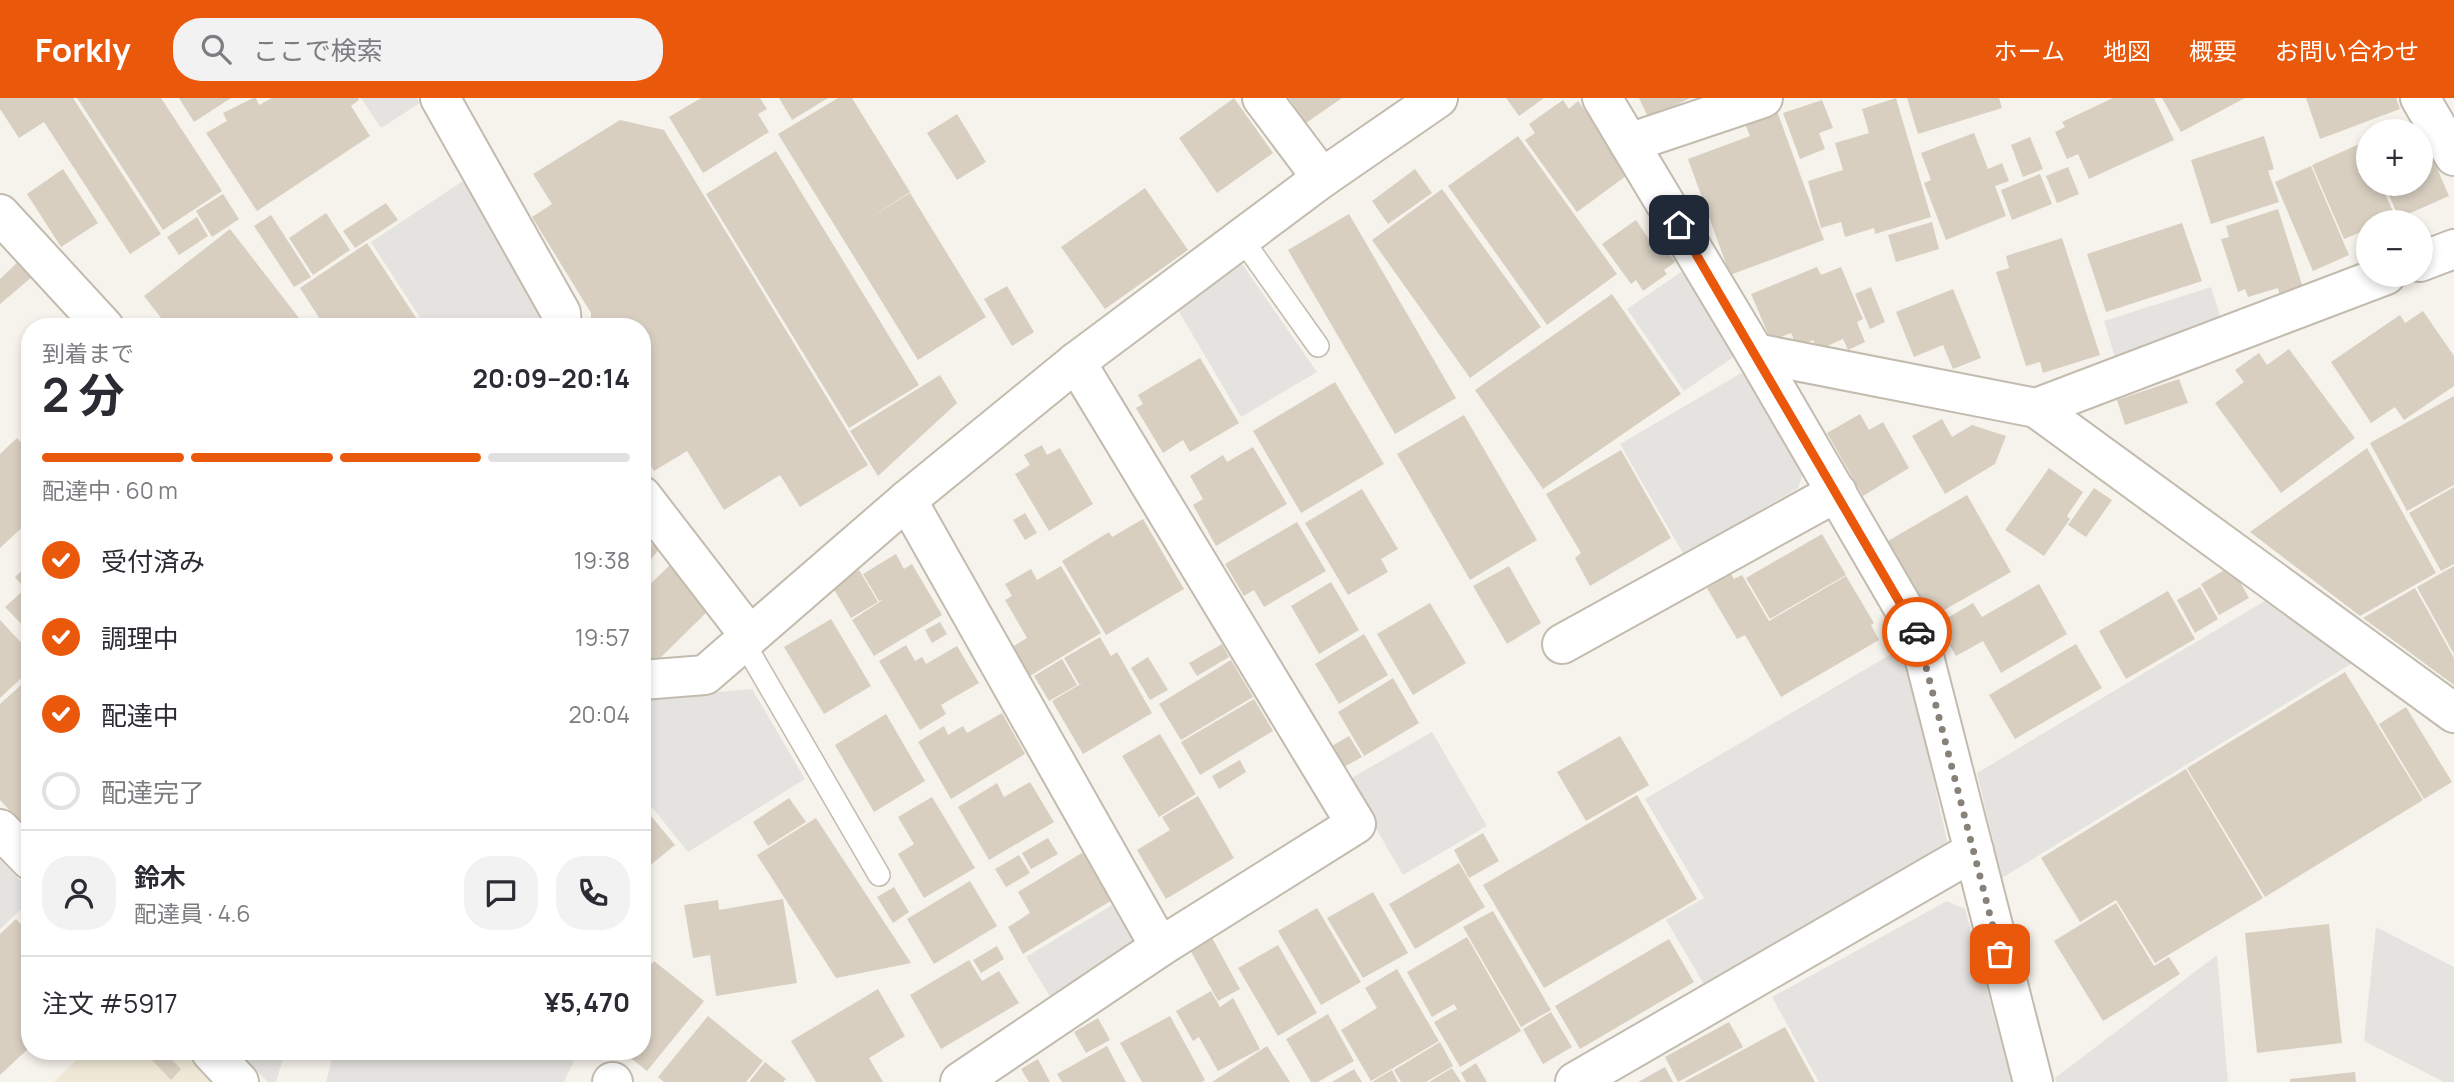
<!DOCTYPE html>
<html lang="ja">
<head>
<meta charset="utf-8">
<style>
  :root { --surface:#fff; --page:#f2f2f3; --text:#2b2b33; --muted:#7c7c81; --line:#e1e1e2; --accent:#ea580c }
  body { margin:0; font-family:Manrope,"Noto Sans JP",sans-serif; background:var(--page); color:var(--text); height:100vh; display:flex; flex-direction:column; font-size:26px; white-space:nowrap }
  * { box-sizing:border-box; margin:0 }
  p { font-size:23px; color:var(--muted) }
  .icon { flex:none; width:38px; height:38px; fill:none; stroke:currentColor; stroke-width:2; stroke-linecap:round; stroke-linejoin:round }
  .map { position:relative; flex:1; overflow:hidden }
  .details { position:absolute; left:21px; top:220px; width:630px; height:742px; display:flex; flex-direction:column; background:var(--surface); border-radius:28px; box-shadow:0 4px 10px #0003 }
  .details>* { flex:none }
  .buttons { position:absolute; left:2356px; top:21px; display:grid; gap:14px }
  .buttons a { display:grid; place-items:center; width:77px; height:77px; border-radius:50%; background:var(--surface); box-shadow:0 4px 10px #0003; font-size:35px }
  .pin { position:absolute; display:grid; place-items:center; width:60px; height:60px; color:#fff; margin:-30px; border-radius:14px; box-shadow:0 4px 10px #0006 }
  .courier { position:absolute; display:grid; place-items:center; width:70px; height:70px; margin:-35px; border:5px solid #ea580c; border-radius:50%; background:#fff; color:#222; box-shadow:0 2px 9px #0007 }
  .summary em { font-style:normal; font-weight:700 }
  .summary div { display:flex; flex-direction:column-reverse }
  .summary { display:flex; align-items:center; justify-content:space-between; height:119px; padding:0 21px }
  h1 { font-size:46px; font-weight:700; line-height:52px }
  .bar { display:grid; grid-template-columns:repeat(4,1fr); gap:10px 7px; align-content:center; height:84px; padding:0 21px }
  .bar i { height:9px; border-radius:5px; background:var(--line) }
  .bar .selected { background:var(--accent) }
  .bar p { grid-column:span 4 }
  .line { display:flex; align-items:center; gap:18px; padding:0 21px; border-top:2px solid var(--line) }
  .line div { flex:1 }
  .round { display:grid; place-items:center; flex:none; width:74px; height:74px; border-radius:28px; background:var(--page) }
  ol { padding:0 21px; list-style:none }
  li { display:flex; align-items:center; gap:21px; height:77px }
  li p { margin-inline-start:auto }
  li .icon { padding:7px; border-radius:50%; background:var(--accent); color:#fff; stroke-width:4 }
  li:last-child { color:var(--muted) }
  li i { width:38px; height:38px; border:4px solid var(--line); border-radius:50% }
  header { display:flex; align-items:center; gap:42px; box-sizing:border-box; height:98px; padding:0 35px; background:var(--accent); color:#fff }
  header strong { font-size:33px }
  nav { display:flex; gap:38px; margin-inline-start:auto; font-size:24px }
  .search { width:490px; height:63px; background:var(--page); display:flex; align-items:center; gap:18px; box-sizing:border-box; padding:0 24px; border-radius:28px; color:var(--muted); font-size:26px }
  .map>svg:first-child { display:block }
</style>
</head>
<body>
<header>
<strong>Forkly</strong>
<div class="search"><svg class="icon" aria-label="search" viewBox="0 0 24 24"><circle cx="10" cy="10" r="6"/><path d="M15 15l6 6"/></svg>ここで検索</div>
<nav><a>ホーム</a><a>地図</a><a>概要</a><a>お問い合わせ</a></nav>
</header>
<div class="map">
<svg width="2454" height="984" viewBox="0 0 2454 984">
  <rect width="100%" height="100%" fill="#f6f3ec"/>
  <polygon fill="#efe8d6" points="84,954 183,954 212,984 54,984"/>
  <g fill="#e5e3e0">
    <polygon points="361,0 417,0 420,5 381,30"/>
    <polygon points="466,81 543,217 543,229 426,229 371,144"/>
    <polygon points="1238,160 1317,274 1241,319 1175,207"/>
    <polygon points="1684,172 1735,258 1684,293 1627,211"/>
    <polygon points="2211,189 2224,230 2117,266 2104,223"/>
    <polygon points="1743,274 1803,376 1798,390 1684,457 1620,346"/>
    <polygon points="2273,498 2354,564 2002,780 1977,675"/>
    <polygon points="1898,552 1909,570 1949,752 1708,893 1666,822 1704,800 1645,701"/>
    <polygon points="752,591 805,681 688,754 642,697 642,601"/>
    <polygon points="1432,634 1487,728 1403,777 1348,682"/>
    <polygon points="0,762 30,793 30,803 0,831"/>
    <polygon points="1947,803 1965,811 2012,984 1819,984 1772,899"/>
    <polygon points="1117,804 1134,834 1129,857 1052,902 1026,859"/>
    <polygon points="2376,829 2454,869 2454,984 2444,984 2364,943"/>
    <polygon points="2217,857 2228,984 2056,984 2055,980"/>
    <polygon points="237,954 285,954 276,984 268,984"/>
    <polygon points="334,954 344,954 369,960 372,954 578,954 564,984 326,984"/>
  </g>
  <g fill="#d8cfc1">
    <polygon points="0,0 73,0 161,136 130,156 44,24 19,40 0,11"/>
    <polygon points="77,0 161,0 222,93 163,132"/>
    <polygon points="179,0 231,0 194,24"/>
    <polygon points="253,0 256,0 259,7 272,0 358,0 359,2 351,8 370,38 257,113 206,35 227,23 223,15"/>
    <polygon points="701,0 760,0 767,11 758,16 769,34 703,75 669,19"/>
    <polygon points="779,0 828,0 792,22"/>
    <polygon points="838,0 852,0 910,94 871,119 910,95 986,219 918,262 778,36"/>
    <polygon points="1234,0 1273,55 1217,95 1179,40"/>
    <polygon points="1289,0 1342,0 1306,25"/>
    <polygon points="1506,0 1544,0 1519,18"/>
    <polygon points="1639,0 1690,0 1649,21"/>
    <polygon points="1896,0 1931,119 1875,136 1874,130 1845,139 1841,124 1821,130 1808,83 1843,72 1835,45 1869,35 1862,11"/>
    <polygon points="1907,0 1999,0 2002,10 1918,36"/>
    <polygon points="2113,0 2154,0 2174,42 2089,81 2078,56 2067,61 2055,34 2065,29 2062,24"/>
    <polygon points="2162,0 2245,0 2181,34"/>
    <polygon points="2306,0 2396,0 2400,11 2320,41"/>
    <polygon points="1563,2 1569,11 1578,3 1630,75 1577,114 1525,42 1535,35 1529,26"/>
    <polygon points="1822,2 1833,30 1819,35 1825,51 1800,61 1783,15"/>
    <polygon points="1777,13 1824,142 1730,177 1688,61 1750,38 1745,26"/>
    <polygon points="957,16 986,64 957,82 927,35"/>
    <polygon points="2416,21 2449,98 2399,120 2384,86 2420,86 2420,33 2386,33"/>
    <polygon points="620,22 664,32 868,367 800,409 780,377 724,412 687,353 654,373 642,354 642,229 591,229 591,215 532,119 552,106 533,76"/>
    <polygon points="1974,35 1988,71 2002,65 2009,83 1995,88 2006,118 1946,142 1924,85 1931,82 1921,55"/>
    <polygon points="1518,38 1617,176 1547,227 1448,88"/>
    <polygon points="2264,38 2274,71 2268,73 2279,104 2211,126 2191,62"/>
    <polygon points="2030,39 2043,71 2023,79 2011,47"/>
    <polygon points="2364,44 2368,53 2368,86 2381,86 2394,116 2375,124 2368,124 2368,131 2344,141 2312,67"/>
    <polygon points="776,53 919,287 849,330 706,96"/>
    <polygon points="2311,68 2349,157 2313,173 2275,84"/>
    <polygon points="2068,69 2079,96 2057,105 2046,78"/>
    <polygon points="63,71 98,125 61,149 27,96"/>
    <polygon points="1415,71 1432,95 1388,126 1372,103"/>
    <polygon points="2040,76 2052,106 2012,122 2001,92"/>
    <polygon points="1145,90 1188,152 1105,211 1061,149"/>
    <polygon points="1442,91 1541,229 1470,280 1372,142"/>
    <polygon points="223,96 239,121 212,139 196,113"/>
    <polygon points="386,105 398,122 355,150 343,133"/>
    <polygon points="2278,111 2304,193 2281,202 2278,190 2248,199 2245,191 2238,194 2221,141 2229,139 2226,128"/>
    <polygon points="326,115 350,152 313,177 289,140"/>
    <polygon points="1349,116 1456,300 1395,336 1288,152"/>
    <polygon points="271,117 311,179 294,189 254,128"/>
    <polygon points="197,119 208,138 179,157 167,139"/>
    <polygon points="1636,122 1650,143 1656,138 1675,164 1664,172 1667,176 1643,193 1636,182 1631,186 1602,146"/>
    <polygon points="1932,124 1939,151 1896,164 1888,137"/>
    <polygon points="2182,125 2202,183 2106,214 2087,156"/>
    <polygon points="230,131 306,229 168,229 144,198"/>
    <polygon points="2062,140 2100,257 2043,275 2040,264 2026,268 1996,174 2009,170 2006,158"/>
    <polygon points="367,145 422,229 325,229 300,190"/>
    <polygon points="19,163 33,178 0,206 0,181"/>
    <polygon points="1817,169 1821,177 1841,169 1863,221 1857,224 1865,244 1848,252 1843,241 1818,252 1813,242 1797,249 1791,235 1771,243 1751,196"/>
    <polygon points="1007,188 1034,234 1012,248 984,201"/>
    <polygon points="1871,189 1885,224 1870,231 1855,196"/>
    <polygon points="1953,191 1981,260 1953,271 1943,247 1914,259 1896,214"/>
    <polygon points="1612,196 1681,296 1543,391 1475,292"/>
    <polygon points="2423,213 2454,258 2454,288 2404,322 2395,309 2371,325 2331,264 2400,217 2405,225"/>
    <polygon points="2289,251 2355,340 2281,395 2215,305 2244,284 2235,272 2259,255 2267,267"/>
    <polygon points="1200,260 1239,325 1190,354 1183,342 1163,355 1136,310 1143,306 1138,297"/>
    <polygon points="940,277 957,305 878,378 850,333"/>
    <polygon points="2179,281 2188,305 2125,327 2117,302"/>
    <polygon points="1335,284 1384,366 1301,415 1253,333"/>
    <polygon points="2454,298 2454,387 2407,413 2370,345"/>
    <polygon points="1860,316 1869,332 1883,324 1909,370 1863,398 1827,335"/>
    <polygon points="1464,317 1537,442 1470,482 1397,356"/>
    <polygon points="1942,321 1952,339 1972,327 2006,338 1995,366 1945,396 1912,338"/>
    <polygon points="17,340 30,354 30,422 0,450 0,356"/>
    <polygon points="1042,347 1047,357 1060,350 1093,406 1049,433 1015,376 1030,367 1024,357"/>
    <polygon points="1253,349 1287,406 1216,448 1193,407 1203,401 1190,378 1223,357 1227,364"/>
    <polygon points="2367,350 2436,475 2360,518 2250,434"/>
    <polygon points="1621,352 1671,440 1590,488 1575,460 1581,455 1546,396"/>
    <polygon points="2049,370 2083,394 2067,418 2070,421 2044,458 2005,432"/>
    <polygon points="2454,389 2454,466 2441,473 2409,415"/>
    <polygon points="2094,390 2112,402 2086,439 2068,427"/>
    <polygon points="1362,391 1398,451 1381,461 1388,474 1348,497 1305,425"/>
    <polygon points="1967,397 2011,474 1932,519 1888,443"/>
    <polygon points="1025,415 1037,435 1025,442 1013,422"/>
    <polygon points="1143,421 1184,491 1106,537 1062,463 1109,434 1112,439"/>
    <polygon points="1297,424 1326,473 1264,509 1254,492 1244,498 1225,466"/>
    <polygon points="1822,436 1846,477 1770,521 1746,480"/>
    <polygon points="642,439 659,451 642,473"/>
    <polygon points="896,456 904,471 912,466 942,517 874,558 852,522 884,501 879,503 863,476"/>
    <polygon points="30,465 30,535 5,509 25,491 15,479"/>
    <polygon points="671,466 713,508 655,565 642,565 642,494"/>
    <polygon points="1061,468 1101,535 1030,578 1012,549 1027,540 1005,502 1012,498 1005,486 1031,471 1037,482"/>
    <polygon points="1509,468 1541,525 1507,546 1473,488"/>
    <polygon points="2231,468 2249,500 2219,517 2201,486"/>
    <polygon points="2454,468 2454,556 2417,489"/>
    <polygon points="859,472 878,504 851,520 832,488"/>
    <polygon points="1731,476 1734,481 1742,477 1769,523 1846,478 1874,525 1871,527 1879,542 1781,599 1745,537 1737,541 1707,490"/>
    <polygon points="1331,484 1359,532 1319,556 1291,508"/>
    <polygon points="2039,486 2067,536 2001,575 1983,543 1956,558 1937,526 1973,505 1982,519"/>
    <polygon points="2200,489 2218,521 2195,535 2177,502"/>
    <polygon points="2415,490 2454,560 2454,587 2363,520"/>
    <polygon points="2168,493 2195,541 2126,581 2099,533"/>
    <polygon points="1430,505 1466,565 1413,597 1377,536"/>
    <polygon points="831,521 871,588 824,616 784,549"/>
    <polygon points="0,522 30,554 30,572 0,600"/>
    <polygon points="940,524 947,536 932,545 925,532"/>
    <polygon points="1364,536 1388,577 1339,606 1315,566"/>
    <polygon points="1100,539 1111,558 1117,554 1152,615 1083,656 1052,603 1082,585 1079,586 1064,560"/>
    <polygon points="1222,546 1229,559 1197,578 1189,565"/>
    <polygon points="2076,546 2102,590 2015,641 1989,597"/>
    <polygon points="906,547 915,563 922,559 926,566 957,548 979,585 941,607 946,616 920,632 879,563"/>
    <polygon points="1148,559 1168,592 1150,602 1131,570"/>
    <polygon points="1062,561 1077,587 1049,603 1034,578"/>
    <polygon points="1231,562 1253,599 1181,642 1159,606"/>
    <polygon points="2345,574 2423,702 2265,799 2187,670"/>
    <polygon points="30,579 30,734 0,702 0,606"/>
    <polygon points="1393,580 1419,625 1364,658 1338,614"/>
    <polygon points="1254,601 1273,633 1200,677 1181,644"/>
    <polygon points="2406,609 2452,684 2424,701 2379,626"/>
    <polygon points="1002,615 1025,656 951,701 918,644 944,628 948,637 963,628 967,635"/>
    <polygon points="886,616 925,683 874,714 835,647"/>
    <polygon points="1160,636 1196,696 1159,719 1122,658"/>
    <polygon points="1349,638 1362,659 1344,669 1332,648"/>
    <polygon points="1620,638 1649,687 1586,723 1557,674"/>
    <polygon points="1240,662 1246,674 1219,691 1212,678"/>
    <polygon points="2186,671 2263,800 2155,865 2116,802 2080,824 2041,760"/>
    <polygon points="1030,684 1054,724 989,762 958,709 997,685 1004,699"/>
    <polygon points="1637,697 1697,801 1544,890 1483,787"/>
    <polygon points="1198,698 1234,760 1166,801 1137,752 1170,732 1162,719"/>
    <polygon points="932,699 975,770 924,800 898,756 914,746 898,719"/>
    <polygon points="789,700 806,724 768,748 753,724"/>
    <polygon points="642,707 675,747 642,774"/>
    <polygon points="816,720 911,865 836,880 757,757"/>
    <polygon points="1483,735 1499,763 1469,780 1454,752"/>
    <polygon points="1048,740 1058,756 1031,771 1022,755"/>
    <polygon points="1085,753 1114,801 1023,856 1008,829 1030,815 1018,794"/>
    <polygon points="1019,757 1030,775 1006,789 995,771"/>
    <polygon points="1459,765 1485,809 1415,851 1389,806"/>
    <polygon points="970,783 997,828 934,866 907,821"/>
    <polygon points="894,789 909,814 893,825 877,799"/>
    <polygon points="1373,794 1408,855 1363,880 1327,820"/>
    <polygon points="783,801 797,885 716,898 710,857 693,860 684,807 718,802 719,812"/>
    <polygon points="2116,805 2154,868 2169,859 2180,876 2103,923 2054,843"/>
    <polygon points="1317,810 1361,884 1321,907 1278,833"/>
    <polygon points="1493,813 1551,912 1521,929 1463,829"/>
    <polygon points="16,821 30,836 30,949 0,977 0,836"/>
    <polygon points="2329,826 2342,945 2257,955 2245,835"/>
    <polygon points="1211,838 1240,891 1218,903 1189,850"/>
    <polygon points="1467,839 1521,933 1460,969 1434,924 1457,911 1454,906 1432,919 1407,874"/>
    <polygon points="1669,841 1694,884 1580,951 1555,908"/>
    <polygon points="1278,847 1317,915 1278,938 1238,870"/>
    <polygon points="997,848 1004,861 981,875 973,862"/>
    <polygon points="969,862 982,883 999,873 1019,905 941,951 910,897"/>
    <polygon points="654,863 704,903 647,973 623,954 642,954 642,892 648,885 642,878"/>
    <polygon points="1397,871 1439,943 1371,983 1341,932 1377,910 1365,890"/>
    <polygon points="878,891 905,938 869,960 883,984 816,984 791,943"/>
    <polygon points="1211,893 1220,909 1233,900 1260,951 1218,973 1199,939 1193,943 1176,913"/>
    <polygon points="1551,914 1572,949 1543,966 1523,931"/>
    <polygon points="1328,916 1354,963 1318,984 1311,984 1286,941"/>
    <polygon points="708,918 763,963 746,984 664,984 658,979"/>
    <polygon points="1170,918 1205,982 1202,984 1142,984 1120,945"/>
    <polygon points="1098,920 1110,942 1086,955 1074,934"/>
    <polygon points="1729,924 1743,949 1678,984 1665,959"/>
    <polygon points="1785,929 1815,984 1684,984"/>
    <polygon points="1440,944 1453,968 1426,984 1401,984 1394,972"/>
    <polygon points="1107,948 1126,984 1062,984 1057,976"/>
    <polygon points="1267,948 1290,984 1212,984"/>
    <polygon points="161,954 164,954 181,971 171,982 152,962"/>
    <polygon points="1038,961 1050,984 1029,984 1021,971"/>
    <polygon points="765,964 786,981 783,984 749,984"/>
    <polygon points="1476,965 1487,984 1466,984 1461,975"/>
    <polygon points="1665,969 1673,984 1638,984"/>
    <polygon points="1452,970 1461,984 1429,984"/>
    <polygon points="1354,971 1362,984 1332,984"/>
    <polygon points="1392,972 1398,984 1372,984"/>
    <polygon points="2355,974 2356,984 2290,984 2290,981"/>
  </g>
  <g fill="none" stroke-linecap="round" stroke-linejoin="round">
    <g stroke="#c2bbae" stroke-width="24">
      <g id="service">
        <polyline points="1242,141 1318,248"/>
        <polyline points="743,543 879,777"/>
      </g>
    </g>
    <g stroke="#c2bbae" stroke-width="42">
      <g id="minor">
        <polyline points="440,0 561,215 562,229"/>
        <polyline points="1262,0 1322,80"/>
        <polyline points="1602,0 1755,255 1918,535 2033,984"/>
        <polyline points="2420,0 2454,58"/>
        <polyline points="1629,45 1763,0"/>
        <polyline points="0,116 104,229"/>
        <polyline points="2420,164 2454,151"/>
        <polyline points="1755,255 2036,310 2454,615"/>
        <polyline points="2036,310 2386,177"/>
        <polyline points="642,398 749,537"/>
        <polyline points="907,402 1160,849"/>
        <polyline points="1562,546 1837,394"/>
        <polyline points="642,582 705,577 907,402 1076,264 1322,80 1438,0"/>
        <polyline points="0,731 30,762"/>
        <polyline points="211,954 239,984"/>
        <polyline points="612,984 613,984"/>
        <polyline points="960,984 1160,849 1356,726 1076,264"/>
        <polyline points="1575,984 1974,753"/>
      </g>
    </g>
    <use href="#service" stroke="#fff" stroke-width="21"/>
    <use href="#minor" stroke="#fff" stroke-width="38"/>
  </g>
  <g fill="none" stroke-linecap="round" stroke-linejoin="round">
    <polyline stroke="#878178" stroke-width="7" stroke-dasharray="0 12.6" points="1917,534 2000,856"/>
    <polyline stroke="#ea580c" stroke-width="9" points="1679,127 1917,534"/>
  </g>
</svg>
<div class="buttons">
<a>+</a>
<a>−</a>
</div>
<div class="pin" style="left:2000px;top:856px;background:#ea580c"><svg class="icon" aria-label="bag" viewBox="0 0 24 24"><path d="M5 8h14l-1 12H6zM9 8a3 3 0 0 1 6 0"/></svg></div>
<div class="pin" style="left:1679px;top:127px;background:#1f2937"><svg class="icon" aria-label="home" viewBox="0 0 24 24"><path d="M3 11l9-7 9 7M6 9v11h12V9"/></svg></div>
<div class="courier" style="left:1917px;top:534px"><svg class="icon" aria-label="car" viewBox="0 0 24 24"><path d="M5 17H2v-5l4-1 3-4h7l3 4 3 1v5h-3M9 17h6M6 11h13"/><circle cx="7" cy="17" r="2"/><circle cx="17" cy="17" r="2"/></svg></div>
<section class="details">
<div class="summary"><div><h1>2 分</h1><p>到着まで</p></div><em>20:09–20:14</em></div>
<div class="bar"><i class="selected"></i><i class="selected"></i><i class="selected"></i><i></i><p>配達中 · 60 m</p></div>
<ol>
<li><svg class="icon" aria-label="check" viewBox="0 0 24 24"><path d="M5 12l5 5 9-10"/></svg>受付済み<p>19:38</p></li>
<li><svg class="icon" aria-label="check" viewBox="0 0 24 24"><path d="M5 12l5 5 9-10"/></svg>調理中<p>19:57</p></li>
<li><svg class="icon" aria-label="check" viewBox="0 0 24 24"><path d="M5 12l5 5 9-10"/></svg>配達中<p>20:04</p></li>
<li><i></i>配達完了</li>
</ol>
<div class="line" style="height:126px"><a class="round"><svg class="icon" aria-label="person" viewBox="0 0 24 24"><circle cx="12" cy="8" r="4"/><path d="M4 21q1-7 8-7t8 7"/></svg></a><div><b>鈴木</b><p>配達員 · 4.6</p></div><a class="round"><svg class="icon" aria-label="chat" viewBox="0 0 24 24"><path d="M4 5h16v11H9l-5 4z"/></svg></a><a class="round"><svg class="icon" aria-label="phone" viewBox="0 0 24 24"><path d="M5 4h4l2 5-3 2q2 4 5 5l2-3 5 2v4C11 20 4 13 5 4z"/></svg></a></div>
<div class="line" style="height:91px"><div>注文 #5917</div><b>¥5,470</b></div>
</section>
</div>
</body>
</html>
